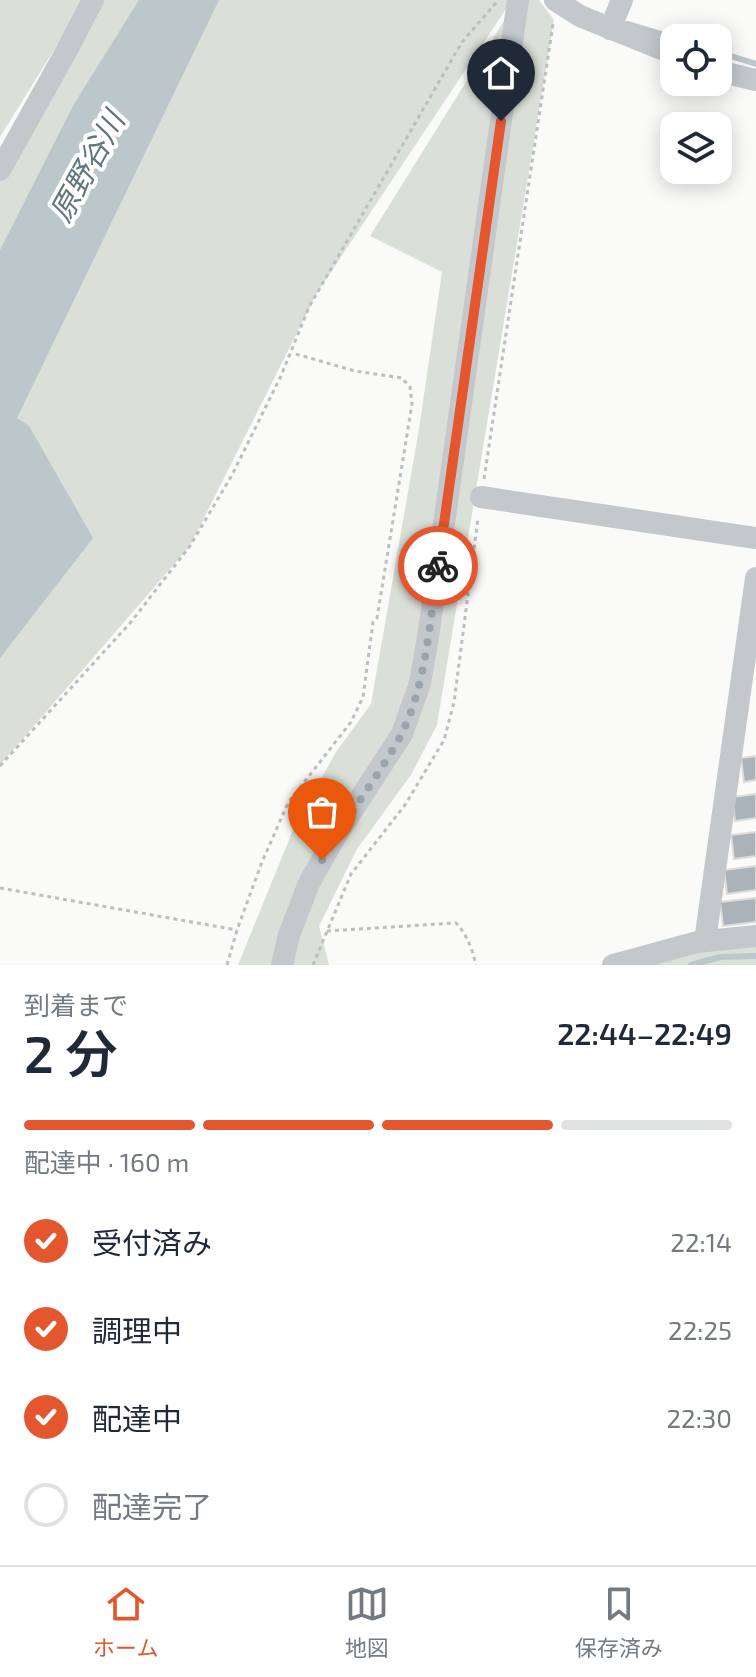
<!DOCTYPE html>
<html lang="ja">
<head>
<meta charset="utf-8">
<style>
  :root { --surface:#fff; --page:#f2f2f3; --text:#1f2937; --muted:#747a83; --line:#e0e1e3; --accent:#e4572e }
  body { margin:0; font-family:"Exo 2","Noto Sans JP",sans-serif; background:var(--page); color:var(--text); height:100vh; display:flex; flex-direction:column; font-size:30px; white-space:nowrap }
  * { box-sizing:border-box; margin:0 }
  p { font-size:26px; color:var(--muted) }
  .icon { flex:none; width:44px; height:44px; fill:none; stroke:currentColor; stroke-width:2; stroke-linecap:round; stroke-linejoin:round }
  .map { position:relative; height:965px; overflow:hidden }
  .sheet { display:flex; flex-direction:column; background:var(--surface); flex:1 }
  .sheet>* { flex:none }
  .fabs { position:absolute; left:660px; top:24px; display:grid; gap:16px }
  .fabs a { display:grid; place-items:center; width:72px; height:72px; border-radius:16px; background:var(--surface); box-shadow:0 4px 20px #0003; font-size:40px }
  .pin { position:absolute; display:grid; place-items:center; width:68px; height:68px; color:#fff; margin:-82px -34px; border-radius:50% 50% 50% 0; rotate:-45deg; box-shadow:0 0 8px #0007 }
  .pin .icon { rotate:45deg }
  .courier { position:absolute; display:grid; place-items:center; width:80px; height:80px; margin:-40px; border:6px solid #e4572e; border-radius:50%; background:#fff; color:#222; box-shadow:0 2px 10px #0007 }
  .head em { font-style:normal; font-weight:600 }
  .head div { display:flex; flex-direction:column-reverse }
  .head { display:flex; align-items:center; justify-content:space-between; height:136px; padding:0 24px }
  h1 { font-size:52px; font-weight:600; line-height:60px }
  .bar { display:grid; grid-template-columns:repeat(4,1fr); gap:12px 8px; align-content:center; height:96px; padding:0 24px }
  .bar i { height:10px; border-radius:6px; background:var(--line) }
  .bar .active { background:var(--accent) }
  .bar p { grid-column:span 4 }
  ol { padding:0 24px; list-style:none }
  li { display:flex; align-items:center; gap:24px; height:88px }
  li p { margin-inline-start:auto }
  li .icon { padding:8px; border-radius:50%; background:var(--accent); color:#fff; stroke-width:4 }
  li:last-child { color:var(--muted) }
  li i { width:44px; height:44px; border:4px solid var(--line); border-radius:50% }
  .dock { display:flex; justify-content:space-around; align-items:center; height:112px; border-top:2px solid var(--line); background:var(--surface); font-size:22px; color:var(--muted) }
  .dock a { display:grid; justify-items:center; gap:4px }
  .dock .active { color:var(--accent) }
  .map>svg:first-child { display:block }
</style>
</head>
<body>
<div class="map">
<svg width="756" height="965" viewBox="0 0 756 965">
  <rect width="100%" height="100%" fill="#fafaf8"/>
  <g fill="#dadfd7">
    <polygon points="0,0 85,0 0,137"/>
    <polygon points="100,0 512,0 317,293 190,546 0,765 0,173"/>
    <polygon points="517,0 539,0 554,20 437,725 411,775 357,849 319,926 329,965 238,965 293,830 336,752 371,704 419,429 442,272 370,236"/>
    <polygon points="756,936 756,965 619,965"/>
  </g>
  <polygon fill="#bbc7cb" points="139,0 219,0 17,418 29,426 93,538 0,658 0,250 74,104"/>
  <g fill="none" stroke-linecap="round" stroke-linejoin="round">
    <g stroke="#bbc7cb" stroke-width="6">
      <polyline points="627,24 674,38"/>
      <polyline points="718,52 756,64"/>
      <polyline points="691,965 720,957 756,956"/>
    </g>
  </g>
  <g fill="#aab3b9" stroke="#dcdcda" stroke-width="2">
    <polygon points="756,756 756,780 744,782 741,758"/>
    <polygon points="756,794 756,818 735,821 732,797"/>
    <polygon points="756,832 756,856 734,859 731,835"/>
    <polygon points="756,866 756,890 727,894 724,870"/>
    <polygon points="756,898 756,922 723,926 720,902"/>
  </g>
  <g fill="none" stroke-linecap="round" stroke-linejoin="round">
    <g stroke="#bbbfc2" stroke-width="3" stroke-dasharray="4 4" stroke-linecap="butt">
      <polyline points="484,479 553,24"/>
      <polyline points="0,766 131,622 190,546 232,475 281,376 309,307 462,42 496,3"/>
      <polyline points="0,888 237,930"/>
      <path d="M327,931L456,923C467,935 472,948 476,965"/>
      <polyline points="227,965 237,930 262,862 288,803 351,722 363,697 373,622 377,618 412,404 410,387 402,378 355,371 292,353"/>
      <polyline points="313,965 351,874 405,805 444,740 454,702 478,518"/>
    </g>
    <g stroke="#c3c8cc" stroke-width="22">
      <polyline points="555,0 580,16 674,54"/>
      <polyline points="610,29 622,0"/>
      <polyline points="718,71 756,80"/>
      <polyline points="0,170 67,50 93,0"/>
      <polyline points="481,497 756,538"/>
      <polyline points="705,941 756,578"/>
      <polyline points="282,965 289,935 309,883 335,837 402,734 420,683 428,637 518,0"/>
      <polyline points="613,965 697,942 756,936"/>
    </g>
  </g>
  <g fill="none" stroke-linecap="round" stroke-linejoin="round">
    <path stroke="#99a4ac" stroke-width="8" stroke-dasharray="0 14.4" d="M322,860C346,817 378,778 401,735C426,686 430,620 438,566"/>
    <polyline stroke="#e4572e" stroke-width="10" points="438,566 501,121"/>
  </g>
  <g text-anchor="middle" dominant-baseline="central" stroke-width="8" stroke-linejoin="round" paint-order="stroke">
    <g font-size="30" font-style="italic" fill="#60757c" stroke="#fff">
      <text transform="translate(86 166) rotate(-61)">原野谷川</text>
    </g>
  </g>
</svg>
<div class="fabs">
<a><svg class="icon" aria-label="locate" viewBox="0 0 24 24"><circle cx="12" cy="12" r="6"/><path d="M12 2v4M12 18v4M2 12h4M18 12h4"/></svg></a>
<a><svg class="icon" aria-label="layers" viewBox="0 0 24 24"><path d="M12 4l9 5-9 5-9-5zM3 14l9 5 9-5"/></svg></a>
</div>
<div class="pin" style="left:322px;top:860px;background:#ea580c"><svg class="icon" aria-label="bag" viewBox="0 0 24 24"><path d="M5 8h14l-1 12H6zM9 8a3 3 0 0 1 6 0"/></svg></div>
<div class="pin" style="left:501px;top:121px;background:#1f2937"><svg class="icon" aria-label="home" viewBox="0 0 24 24"><path d="M3 11l9-7 9 7M6 9v11h12V9"/></svg></div>
<div class="courier" style="left:438px;top:566px"><svg class="icon" aria-label="bike" viewBox="0 0 24 24"><circle cx="6" cy="16" r="4"/><circle cx="18" cy="16" r="4"/><path d="M6 16l4-8h5l3 8M10 8l3 8H6M13 5h3"/></svg></div>
</div>
<section class="sheet">
<div class="head"><div><h1>2 分</h1><p>到着まで</p></div><em>22:44–22:49</em></div>
<div class="bar"><i class="active"></i><i class="active"></i><i class="active"></i><i></i><p>配達中 · 160 m</p></div>
<ol>
<li><svg class="icon" aria-label="check" viewBox="0 0 24 24"><path d="M5 12l5 5 9-10"/></svg>受付済み<p>22:14</p></li>
<li><svg class="icon" aria-label="check" viewBox="0 0 24 24"><path d="M5 12l5 5 9-10"/></svg>調理中<p>22:25</p></li>
<li><svg class="icon" aria-label="check" viewBox="0 0 24 24"><path d="M5 12l5 5 9-10"/></svg>配達中<p>22:30</p></li>
<li><i></i>配達完了</li>
</ol>
</section>
<nav class="dock">
<a class="active"><svg class="icon" aria-label="home" viewBox="0 0 24 24"><path d="M3 11l9-7 9 7M6 9v11h12V9"/></svg>ホーム</a>
<a><svg class="icon" aria-label="map" viewBox="0 0 24 24"><path d="M3 6l6-2 6 2 6-2v14l-6 2-6-2-6 2zM9 4v14M15 6v14"/></svg>地図</a>
<a><svg class="icon" aria-label="saved" viewBox="0 0 24 24"><path d="M7 4h10v16l-5-4-5 4z"/></svg>保存済み</a>
</nav>
</body>
</html>
